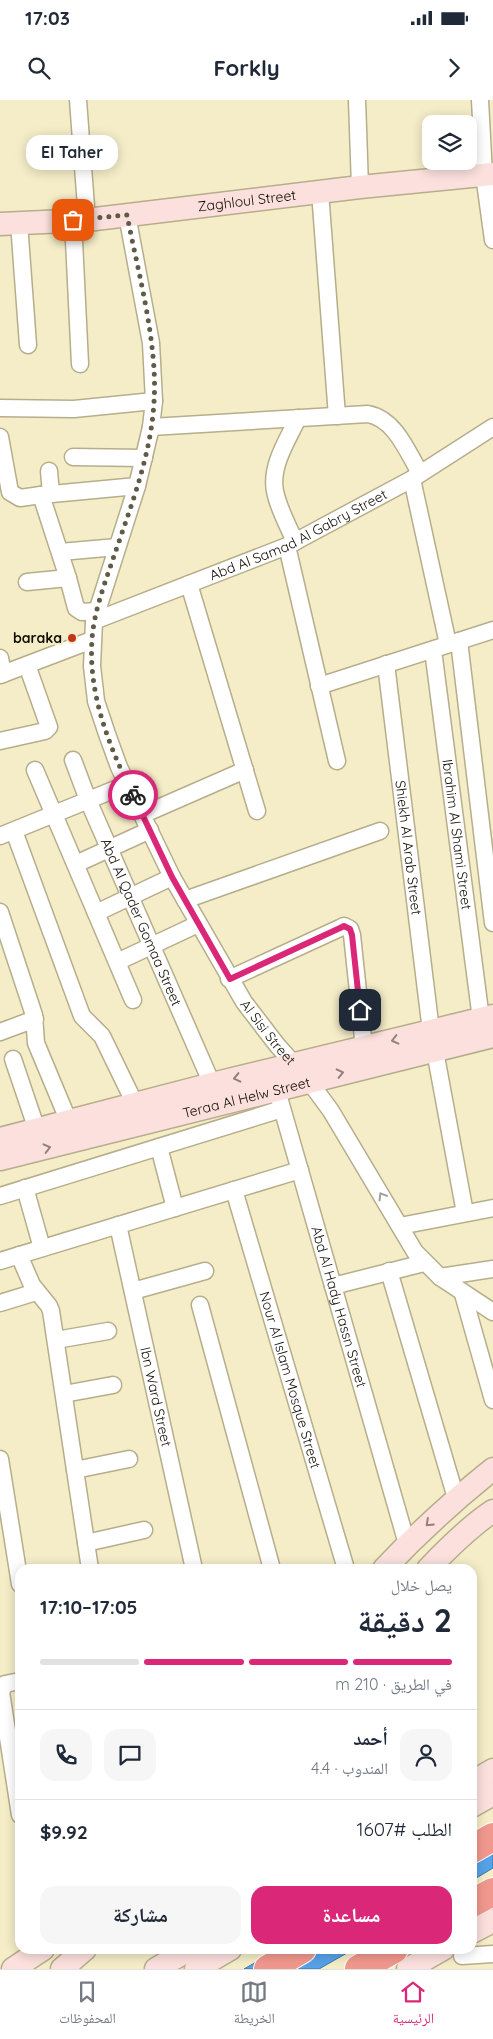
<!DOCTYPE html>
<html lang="ar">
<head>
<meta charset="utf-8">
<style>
  :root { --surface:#fff; --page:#f6f6f7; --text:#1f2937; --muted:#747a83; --line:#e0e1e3; --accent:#db2777 }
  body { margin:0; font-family:Quicksand,"Noto Naskh Arabic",sans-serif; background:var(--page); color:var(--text); direction:rtl; height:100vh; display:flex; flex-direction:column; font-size:19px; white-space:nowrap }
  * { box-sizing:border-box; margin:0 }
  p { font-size:16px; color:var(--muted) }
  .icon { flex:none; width:28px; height:28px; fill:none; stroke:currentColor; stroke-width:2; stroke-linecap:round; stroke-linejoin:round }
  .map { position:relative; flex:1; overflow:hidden; direction:ltr }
  .drawer { position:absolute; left:15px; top:1464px; width:462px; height:390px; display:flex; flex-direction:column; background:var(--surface); border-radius:15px; box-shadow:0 2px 12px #0003; direction:rtl }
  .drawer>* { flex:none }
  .fabs { position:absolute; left:422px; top:15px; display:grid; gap:10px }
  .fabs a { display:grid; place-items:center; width:55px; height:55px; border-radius:10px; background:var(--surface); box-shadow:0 2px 12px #0003; font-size:25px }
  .pin { position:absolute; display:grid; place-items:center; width:42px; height:42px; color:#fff; margin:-21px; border-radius:10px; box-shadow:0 2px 8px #0006 }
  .courier { position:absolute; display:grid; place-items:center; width:50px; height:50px; margin:-25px; border:4px solid #db2777; border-radius:50%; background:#fff; color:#222; box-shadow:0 1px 6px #0007 }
  .bubble { position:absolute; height:35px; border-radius:15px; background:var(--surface); box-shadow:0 2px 12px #0003; font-size:16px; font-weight:800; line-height:35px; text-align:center; direction:rtl }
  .head em { font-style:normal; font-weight:800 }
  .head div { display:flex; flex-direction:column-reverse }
  .head { display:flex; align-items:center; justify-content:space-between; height:85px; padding:0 25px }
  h1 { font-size:32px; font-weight:800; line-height:38px }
  .bar { display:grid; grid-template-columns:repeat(4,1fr); gap:8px 5px; align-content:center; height:60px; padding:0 25px }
  .bar i { height:6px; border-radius:4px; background:var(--line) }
  .bar .current { background:var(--accent) }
  .bar p { grid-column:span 4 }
  .line { display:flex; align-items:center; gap:12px; padding:0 25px; border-top:1px solid var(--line) }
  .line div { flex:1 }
  .round { display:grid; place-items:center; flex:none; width:52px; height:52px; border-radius:15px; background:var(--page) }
  .cta { display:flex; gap:10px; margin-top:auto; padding:10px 25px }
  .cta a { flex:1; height:58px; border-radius:15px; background:var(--accent); color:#fff; font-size:20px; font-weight:800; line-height:58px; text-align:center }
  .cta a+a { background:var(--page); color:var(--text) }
  .status { display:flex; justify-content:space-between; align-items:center; height:35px; padding:0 25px; background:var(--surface); direction:ltr }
  .status svg { height:14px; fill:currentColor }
  header { display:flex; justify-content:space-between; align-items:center; height:65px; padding:0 25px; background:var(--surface); font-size:22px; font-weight:800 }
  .menu { display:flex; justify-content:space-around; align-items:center; height:70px; border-top:1px solid var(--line); background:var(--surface); font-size:14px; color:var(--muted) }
  .menu a { display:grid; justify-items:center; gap:2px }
  .menu .current { color:var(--accent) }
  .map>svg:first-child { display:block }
</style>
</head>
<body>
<div class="status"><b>17:03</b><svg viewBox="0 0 49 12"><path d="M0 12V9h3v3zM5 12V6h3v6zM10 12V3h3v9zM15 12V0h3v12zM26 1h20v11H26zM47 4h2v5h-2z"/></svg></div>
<header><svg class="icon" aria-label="forward" viewBox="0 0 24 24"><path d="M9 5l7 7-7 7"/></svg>Forkly<svg class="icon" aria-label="search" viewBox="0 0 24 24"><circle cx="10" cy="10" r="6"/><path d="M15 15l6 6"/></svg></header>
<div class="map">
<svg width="493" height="1869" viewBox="0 0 493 1869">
  <rect width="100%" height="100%" fill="#f5edc8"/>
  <g fill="#56a2e8" stroke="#4175a3">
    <polygon points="493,1726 493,1768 473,1780 472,1738"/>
    <polygon points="279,1849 354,1849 319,1869 244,1869"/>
  </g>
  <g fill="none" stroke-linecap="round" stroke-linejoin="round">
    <g stroke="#b6ae8b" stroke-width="19">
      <g id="street">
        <polyline points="78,0 87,120"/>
        <polyline points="357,0 360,87"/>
        <polyline points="480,0 484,75 493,140"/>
        <polyline points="320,92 337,316"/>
        <path id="s1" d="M127,115L151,243L154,301L151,327L137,386L94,521L92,566L96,601L107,634L119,667L172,777L244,902L277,945L309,981L331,1011L415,1152L440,1177L493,1212"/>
        <polyline points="73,120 80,264"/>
        <polyline points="19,123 28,245"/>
        <polyline points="0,308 74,309 154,301"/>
        <path d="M151,327L368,314C395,319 407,351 420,373"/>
        <polyline points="0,337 10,392 20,398 41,395 68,478 76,508 82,512 97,511"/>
        <polyline points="73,357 144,358"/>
        <polyline points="49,371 51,394"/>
        <polyline points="412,379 448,544"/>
        <polyline points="41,395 137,386"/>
        <path d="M295,442C288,425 278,408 275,391C270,366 288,339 298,318"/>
        <polyline points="287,446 337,661"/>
        <polyline points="60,452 117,447"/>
        <polyline points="27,482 68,478"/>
        <polyline points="189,484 257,711"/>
        <path id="s2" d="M94,521L287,446L412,379L493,327"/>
        <polyline points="459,541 493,823"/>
        <path id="s3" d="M433,550L481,919"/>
        <polyline points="0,558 3,574"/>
        <path id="s4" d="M386,564L431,931"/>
        <polyline points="0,575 92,540"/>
        <polyline points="319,586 493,530"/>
        <polyline points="0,641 45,631 49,627 27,565"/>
        <path id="s5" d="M73,660L88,700L212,984"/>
        <polyline points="35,670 133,900"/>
        <polyline points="142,715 245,670"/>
        <polyline points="14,731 82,916 102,936 135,1004"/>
        <polyline points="0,736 128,684"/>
        <polyline points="76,764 150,730"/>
        <polyline points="185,800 380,731"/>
        <polyline points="0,812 34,915 36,943 69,1022"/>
        <polyline points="96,813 172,777"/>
        <polyline points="117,862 198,824"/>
        <polyline points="229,879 340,828 344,826 350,829 352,835 364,948"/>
        <polyline points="0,932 35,919"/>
        <polyline points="435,951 465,1113"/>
        <polyline points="13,959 37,1030"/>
        <path id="s6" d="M274,980L407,1444"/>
        <polyline points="159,1047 175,1108"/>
        <polyline points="25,1088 42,1148"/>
        <path id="s7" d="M234,1090L346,1469"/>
        <polyline points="0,1096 282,1009"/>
        <path id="s8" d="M118,1125L194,1469"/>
        <polyline points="400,1126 493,1108"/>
        <polyline points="19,1155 32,1185 49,1206 51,1211 90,1469"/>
        <polyline points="0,1161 300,1070"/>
        <polyline points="389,1171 456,1398"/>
        <polyline points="440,1177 493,1169"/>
        <polyline points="333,1186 424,1163"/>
        <polyline points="133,1191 205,1171"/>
        <polyline points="463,1194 493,1300"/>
        <polyline points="0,1203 36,1192"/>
        <polyline points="200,1205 272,1469"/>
        <polyline points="56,1240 108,1231"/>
        <polyline points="64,1294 113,1285"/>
        <polyline points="0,1359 20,1484"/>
        <polyline points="75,1370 129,1359"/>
        <polyline points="86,1443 144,1430"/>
        <polyline points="20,1581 5,1584 1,1592 20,1715"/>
        <polyline points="462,1856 493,1854"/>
      </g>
    </g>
    <g stroke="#b6ae8b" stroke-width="25">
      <g id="secondary">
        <path id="s9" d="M0,124L87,120L360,87L493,74"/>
        <polyline points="0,1039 212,984 493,916"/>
        <path id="s10" d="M0,1059L493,936"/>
        <path d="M384,1469C418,1433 454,1400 493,1369"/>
        <path d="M428,1469C448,1448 469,1427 493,1411"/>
        <polyline points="472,1682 493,1670"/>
        <polyline points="472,1706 493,1694"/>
        <polyline points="472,1832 493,1821"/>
        <polyline points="13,1869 43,1849"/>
        <polyline points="62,1869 85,1849"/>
        <polyline points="156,1869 190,1849"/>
        <polyline points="196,1869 230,1849"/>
        <polyline points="408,1869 443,1849"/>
      </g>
    </g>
    <g stroke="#fff" stroke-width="30">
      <g id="highway">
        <polyline points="472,1749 493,1737"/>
        <polyline points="472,1803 493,1792"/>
        <polyline points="268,1869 302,1849"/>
        <polyline points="359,1869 394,1849"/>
      </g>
    </g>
    <use href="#street" stroke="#fff" stroke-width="16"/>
    <use href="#secondary" stroke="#fbe0dd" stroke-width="22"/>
    <use href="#highway" stroke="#f1988e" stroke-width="28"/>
  </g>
  <defs><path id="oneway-chevron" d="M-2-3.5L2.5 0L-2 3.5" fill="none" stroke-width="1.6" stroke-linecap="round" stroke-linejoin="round" transform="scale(1.25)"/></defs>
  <g stroke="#91817a">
    <use href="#oneway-chevron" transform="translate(395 940) rotate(166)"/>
    <use href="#oneway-chevron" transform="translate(340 973) rotate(-13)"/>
    <use href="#oneway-chevron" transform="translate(237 978) rotate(167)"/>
    <use href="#oneway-chevron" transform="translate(47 1048) rotate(-14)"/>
    <use href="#oneway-chevron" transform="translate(429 1423) rotate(137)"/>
  </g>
  <use stroke="#9f9e9a" href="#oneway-chevron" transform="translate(382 1096) rotate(-121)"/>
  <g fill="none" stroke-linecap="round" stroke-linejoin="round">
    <path stroke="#605b47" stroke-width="5" stroke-dasharray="0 9" d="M73,120L127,115C138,172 158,244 154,302C151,357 129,411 112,462C103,488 94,513 92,539C88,594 109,646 133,695"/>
    <polyline stroke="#db2777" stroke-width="6" points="133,695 172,777 230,879 340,828 344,826 350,829 352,835 360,910"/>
  </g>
  <circle fill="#c0351e" stroke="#f5edc8" stroke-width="2" cx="72" cy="538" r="5"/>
  <g text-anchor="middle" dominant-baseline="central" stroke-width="4.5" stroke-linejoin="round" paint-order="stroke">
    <g font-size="14" fill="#0f0c02" stroke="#f5edc8">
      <text stroke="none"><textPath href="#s9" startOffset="248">Zaghloul Street</textPath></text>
      <text stroke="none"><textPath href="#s2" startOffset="222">Abd Al Samad Al Gabry Street</textPath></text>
      <text stroke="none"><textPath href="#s3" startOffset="186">Ibrahim Al Shami Street</textPath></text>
      <text stroke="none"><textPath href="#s4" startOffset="185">Shiekh Al Arab Street</textPath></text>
      <text stroke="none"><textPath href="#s5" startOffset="176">Abd Al Qader Gomaa Street</textPath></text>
      <text stroke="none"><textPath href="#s1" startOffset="872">Al Sisi Street</textPath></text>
      <text stroke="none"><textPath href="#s10" startOffset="254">Teraa Al Helw Street</textPath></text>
      <text stroke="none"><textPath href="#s6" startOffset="236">Abd Al Hady Hassn Street</textPath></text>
      <text stroke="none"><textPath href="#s7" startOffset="198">Nour Al Islam Mosque Street</textPath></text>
      <text stroke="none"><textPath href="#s8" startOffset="176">Ibn Ward Street</textPath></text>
    </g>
    <g font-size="14" font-weight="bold" fill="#0f0c02" stroke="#f5edc8" text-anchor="end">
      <text x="62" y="538">baraka</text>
    </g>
  </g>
</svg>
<div class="fabs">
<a><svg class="icon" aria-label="layers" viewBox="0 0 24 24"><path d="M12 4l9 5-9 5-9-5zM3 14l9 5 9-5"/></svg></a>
</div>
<div class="pin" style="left:73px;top:120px;background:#ea580c"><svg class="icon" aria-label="bag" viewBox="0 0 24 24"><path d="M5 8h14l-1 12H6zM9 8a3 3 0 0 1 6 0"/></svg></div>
<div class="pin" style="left:360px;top:910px;background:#1f2937"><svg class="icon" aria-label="home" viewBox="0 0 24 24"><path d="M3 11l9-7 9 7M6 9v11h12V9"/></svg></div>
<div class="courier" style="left:133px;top:695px"><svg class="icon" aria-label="bike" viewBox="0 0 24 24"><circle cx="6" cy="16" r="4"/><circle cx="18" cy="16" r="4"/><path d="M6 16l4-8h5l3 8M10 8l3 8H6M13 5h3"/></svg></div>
<div class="bubble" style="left:26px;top:35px;width:92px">El Taher</div>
<section class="drawer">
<div class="head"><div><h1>2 دقيقة</h1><p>يصل خلال</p></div><em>17:05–17:10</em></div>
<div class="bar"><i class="current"></i><i class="current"></i><i class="current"></i><i></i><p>في الطريق · 210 m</p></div>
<div class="line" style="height:90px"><a class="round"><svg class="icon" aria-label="person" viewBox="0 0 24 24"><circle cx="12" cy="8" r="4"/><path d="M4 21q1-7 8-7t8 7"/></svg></a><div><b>أحمد</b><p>المندوب · 4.4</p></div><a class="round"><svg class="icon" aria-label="chat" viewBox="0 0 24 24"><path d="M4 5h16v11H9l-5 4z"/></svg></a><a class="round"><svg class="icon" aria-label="phone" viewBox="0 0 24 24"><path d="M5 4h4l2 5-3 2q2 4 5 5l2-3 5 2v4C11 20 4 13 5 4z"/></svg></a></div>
<div class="line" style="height:65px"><div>الطلب #1607</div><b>$9.92</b></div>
<div class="cta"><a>مساعدة</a><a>مشاركة</a></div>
</section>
</div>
<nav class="menu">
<a class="current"><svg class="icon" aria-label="home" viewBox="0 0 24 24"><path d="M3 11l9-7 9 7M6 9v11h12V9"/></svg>الرئيسية</a>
<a><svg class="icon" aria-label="map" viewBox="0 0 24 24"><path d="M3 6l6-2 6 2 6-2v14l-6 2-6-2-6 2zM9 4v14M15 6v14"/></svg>الخريطة</a>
<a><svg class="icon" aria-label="saved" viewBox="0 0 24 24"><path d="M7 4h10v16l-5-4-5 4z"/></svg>المحفوظات</a>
</nav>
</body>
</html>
